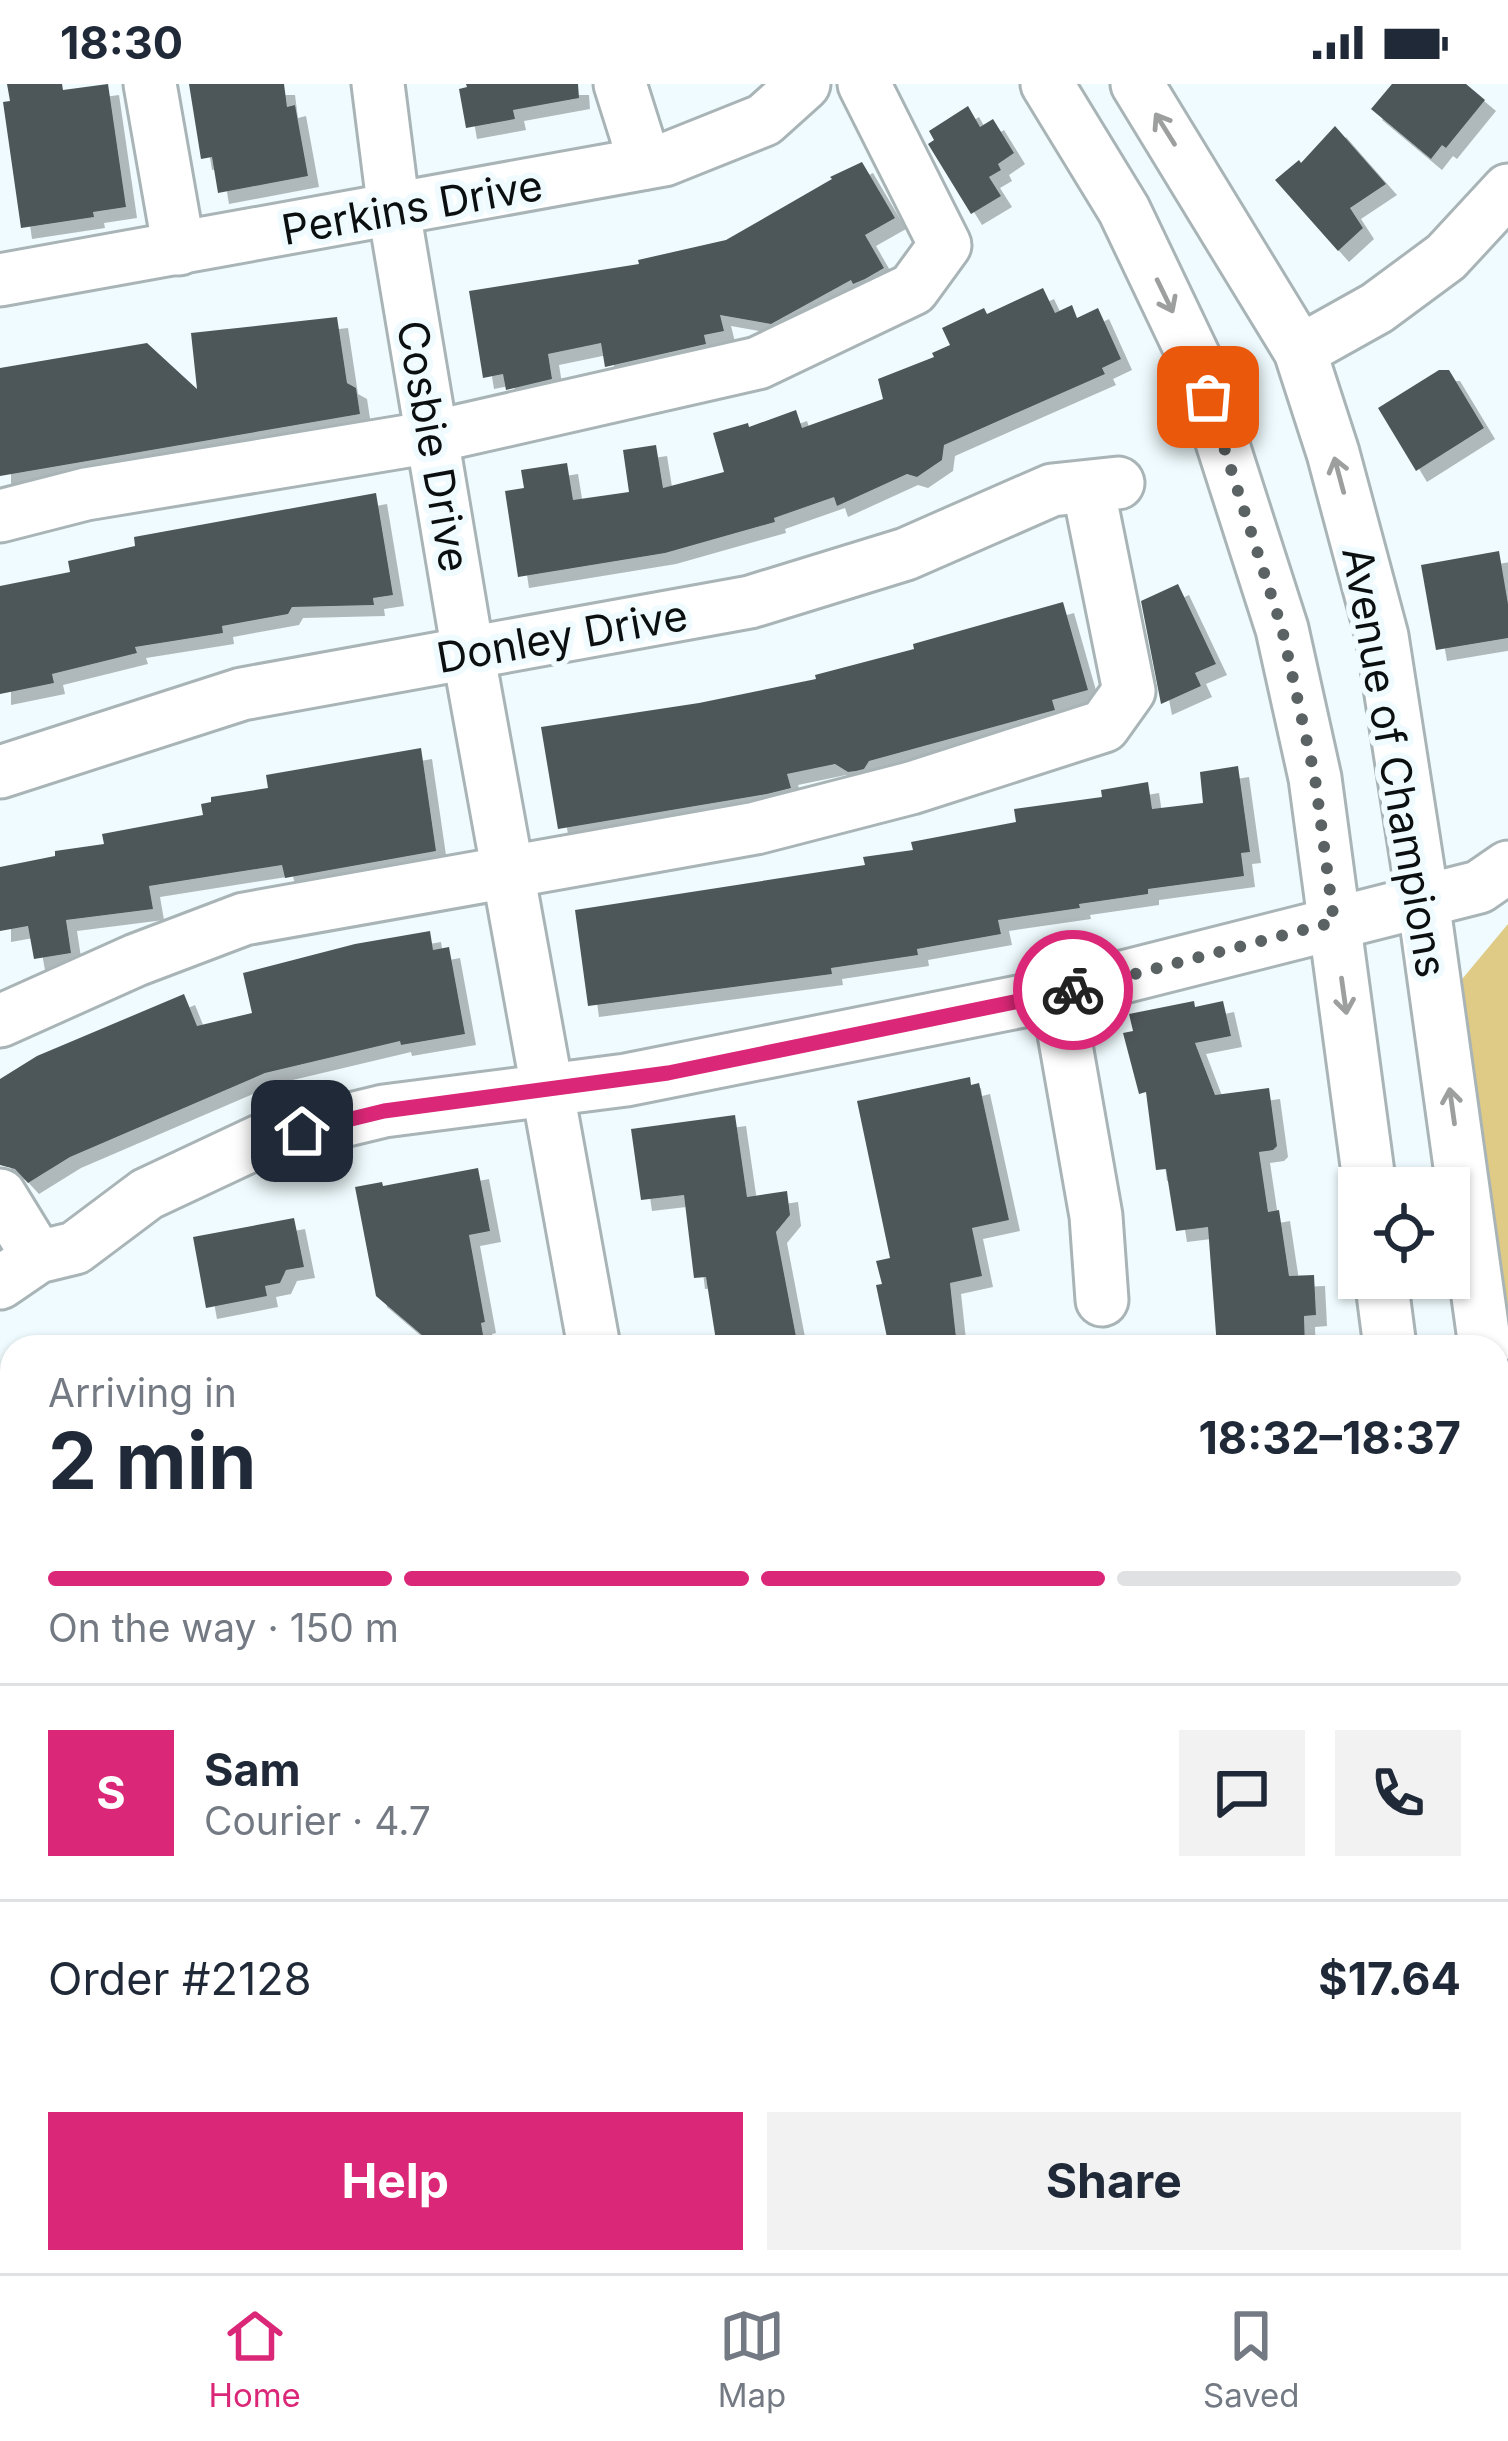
<!DOCTYPE html>
<html lang="en">
<head>
<meta charset="utf-8">
<style>
  :root { --surface:#fff; --page:#f2f2f3; --text:#1f2937; --muted:#747a83; --line:#e0e1e3; --accent:#db2777 }
  body { margin:0; font-family:Inter,sans-serif; background:var(--page); color:var(--text); height:100vh; display:flex; flex-direction:column; font-size:45px; white-space:nowrap }
  * { box-sizing:border-box; margin:0 }
  p { font-size:39px; color:var(--muted) }
  .icon { flex:none; width:66px; height:66px; fill:none; stroke:currentColor; stroke-width:2; stroke-linecap:round; stroke-linejoin:round }
  .map { position:relative; flex:1; overflow:hidden }
  .details { position:absolute; left:0px; top:1251px; width:1509px; height:939px; display:flex; flex-direction:column; background:var(--surface); border-radius:36px 36px 0 0; box-shadow:0 3px 9px #0004 }
  .details>* { flex:none }
  .tools { position:absolute; left:1338px; top:1083px; display:grid; gap:24px }
  .tools a { display:grid; place-items:center; width:132px; height:132px; border-radius:0px; background:var(--surface); box-shadow:0 3px 9px #0004; font-size:60px }
  .pin { position:absolute; display:grid; place-items:center; width:102px; height:102px; color:#fff; margin:-51px; border-radius:24px; box-shadow:0 6px 18px #0006 }
  .courier { position:absolute; display:grid; place-items:center; width:120px; height:120px; margin:-60px; border:9px solid #db2777; border-radius:50%; background:#fff; color:#222; box-shadow:0 3px 15px #0007 }
  .headline em { font-style:normal; font-weight:700 }
  .headline div { display:flex; flex-direction:column-reverse }
  .headline { display:flex; align-items:center; justify-content:space-between; height:204px; padding:0 48px }
  h1 { font-size:78px; font-weight:700; line-height:90px }
  .bar { display:grid; grid-template-columns:repeat(4,1fr); gap:18px 12px; align-content:center; height:144px; padding:0 48px }
  .bar i { height:15px; border-radius:9px; background:var(--line) }
  .bar .on { background:var(--accent) }
  .bar p { grid-column:span 4 }
  .line { display:flex; align-items:center; gap:30px; padding:0 48px; border-top:3px solid var(--line) }
  .line div { flex:1 }
  .round { display:grid; place-items:center; flex:none; width:126px; height:126px; border-radius:0px; background:var(--page) }
  .cta { display:flex; gap:24px; margin-top:auto; padding:24px 48px }
  .cta a { flex:1; height:138px; border-radius:0px; background:var(--accent); color:#fff; font-size:48px; font-weight:700; line-height:138px; text-align:center }
  .cta a+a { background:var(--page); color:var(--text) }
  .status { display:flex; justify-content:space-between; align-items:center; height:84px; padding:0 60px; background:var(--surface); direction:ltr }
  .status svg { height:33px; fill:currentColor }
  .tabs { display:flex; justify-content:space-around; align-items:center; height:168px; border-top:3px solid var(--line); background:var(--surface); font-size:33px; color:var(--muted) }
  .tabs a { display:grid; justify-items:center; gap:6px }
  .tabs .on { color:var(--accent) }
  .map>svg:first-child { display:block }
</style>
</head>
<body>
<div class="status"><b>18:30</b><svg viewBox="0 0 49 12"><path d="M0 12V9h3v3zM5 12V6h3v6zM10 12V3h3v9zM15 12V0h3v12zM26 1h20v11H26zM47 4h2v5h-2z"/></svg></div>
<div class="map">
<svg width="1508" height="2189" viewBox="0 0 1508 2189">
  <defs>
    <filter id="shadow"><feDropShadow dx="11" dy="11" stdDeviation="0" flood-color="#0004"/></filter>
  </defs>
  <rect width="100%" height="100%" fill="#effbfe"/>
  <polygon fill="#dfca86" points="1508,840 1508,1230 1458,900"/>
  <polygon fill="#96e4f8" points="12,1646 12,2178 142,2178 134,2189 0,2189 0,1684"/>
  <g fill="#4d5759" filter="url(#shadow)">
    <polygon points="7,0 62,0 63,6 108,0 126,123 93,128 94,133 21,144 3,18 10,17"/>
    <polygon points="189,0 284,0 287,23 295,21 308,92 218,109 212,73 201,75"/>
    <polygon points="466,0 578,0 579,14 513,26 515,35 466,44 459,5 467,3"/>
    <polygon points="1392,0 1466,0 1485,16 1446,64 1442,61 1431,75 1371,25"/>
    <polygon points="968,22 980,43 993,35 1014,69 998,80 1001,86 989,93 1001,112 971,130 928,60 934,56 929,47"/>
    <polygon points="1335,42 1386,100 1350,124 1363,144 1338,167 1275,96 1299,76 1301,79"/>
    <polygon points="862,78 895,134 865,151 884,184 865,195 853,200 851,196 771,240 720,231 724,247 704,251 706,260 605,283 601,259 548,270 552,295 506,306 503,290 483,294 469,207 639,180 638,176 726,156 832,95 830,93"/>
    <polygon points="1043,204 1055,229 1072,221 1077,234 1098,224 1121,275 1102,284 1105,290 944,361 942,376 917,393 907,390 837,422 834,413 774,434 775,438 665,469 518,493 505,407 524,404 521,386 567,379 573,416 629,408 623,366 656,361 663,404 724,388 713,349 748,339 749,343 796,326 802,344 883,315 878,295 934,273 932,269 950,261 942,244 984,224 987,230"/>
    <polygon points="337,233 347,299 356,304 360,330 0,392 0,284 147,259 197,305 191,249"/>
    <polygon points="1439,286 1449,286 1484,344 1416,387 1378,324"/>
    <polygon points="376,409 393,511 373,514 374,521 292,523 288,530 222,542 223,549 135,563 137,569 52,590 54,599 0,610 0,502 70,488 68,477 135,462 134,453"/>
    <polygon points="1499,467 1508,520 1508,554 1436,566 1421,481"/>
    <polygon points="1178,500 1216,580 1195,589 1201,602 1161,620 1141,517"/>
    <polygon points="1063,518 1088,606 1052,616 1055,626 869,677 864,685 856,687 848,688 835,680 787,690 791,704 767,710 558,745 541,643 699,619 816,595 815,591 914,565 913,560"/>
    <polygon points="421,664 436,767 285,794 282,781 149,802 153,825 66,836 71,869 34,875 28,842 0,847 0,783 55,772 55,767 104,760 102,750 203,731 201,720 211,718 211,713 268,704 266,691"/>
    <polygon points="1238,682 1250,768 1241,769 1244,792 1148,805 1148,810 1079,820 1080,824 998,836 1001,850 917,865 918,871 831,884 832,890 588,922 575,826 865,781 863,773 913,766 911,758 1016,738 1014,725 1102,713 1101,706 1148,698 1152,725 1203,719 1200,688"/>
    <polygon points="430,847 433,866 449,863 465,950 401,961 400,957 265,989 70,1073 28,1099 15,1085 0,1081 0,995 37,972 184,910 197,942 252,929 243,889 355,860"/>
    <polygon points="1194,917 1195,923 1223,917 1231,952 1195,959 1215,1011 1269,1004 1277,1062 1273,1066 1259,1068 1268,1128 1279,1126 1289,1192 1314,1191 1316,1231 1304,1232 1305,1263 1217,1263 1208,1143 1176,1147 1166,1085 1156,1086 1146,1008 1139,1010 1123,949 1133,947 1129,930"/>
    <polygon points="970,993 971,1001 979,999 1009,1136 972,1144 982,1192 950,1199 957,1263 889,1263 876,1201 882,1200 876,1177 890,1174 857,1017"/>
    <polygon points="735,1031 747,1113 787,1107 790,1131 776,1148 798,1263 717,1263 706,1193 694,1194 684,1111 641,1116 631,1045"/>
    <polygon points="478,1084 490,1147 469,1151 485,1238 481,1239 485,1263 436,1263 376,1212 355,1103 382,1098 383,1102"/>
    <polygon points="294,1134 304,1183 286,1186 280,1199 265,1202 267,1212 206,1224 193,1153"/>
  </g>
  <g fill="none" stroke-linecap="round" stroke-linejoin="round">
    <g stroke="#a9b4b7" stroke-width="57">
      <g id="minor">
        <polyline points="150,0 179,165"/>
        <polyline points="378,0 394,127 468,568 594,1263"/>
        <polyline points="620,0 645,79"/>
        <polyline points="1047,0 1124,126 1196,277 1282,545 1315,694 1370,1104"/>
        <polyline points="1137,0 1300,267 1333,369 1382,552 1423,816 1485,1263"/>
        <polyline points="0,196 664,76 764,36 804,0"/>
        <polyline points="1300,267 1377,224 1446,173 1508,106"/>
        <polyline points="0,432 86,410 432,353 758,279 913,205 945,161 864,0"/>
        <polyline points="0,688 242,610 750,518 906,470 1052,406 1118,399"/>
        <polyline points="1057,910 1096,1132 1102,1216"/>
        <polyline points="0,937 136,876 244,835 756,744 911,704 1104,642 1129,607 1088,403"/>
        <polyline points="0,1111 38,1173"/>
        <polyline points="1381,1194 1390,1263"/>
        <polyline points="0,1199 38,1173 75,1164 147,1110 260,1057 384,1027 626,996 1048,912 1479,803 1508,783"/>
        <polyline points="1497,1348 1508,1410"/>
        <polyline points="1497,1817 1508,1815"/>
        <polyline points="845,2178 851,2189"/>
        <polyline points="945,2178 947,2189"/>
        <polyline points="1057,2178 1063,2189"/>
      </g>
    </g>
    <g stroke="#d3d4d4" stroke-width="69">
      <g id="major">
        <polyline points="1497,1606 1508,1604"/>
        <polyline points="1497,1688 1508,1686"/>
        <polyline points="373,2189 381,2178"/>
        <polyline points="487,2189 496,2178"/>
      </g>
    </g>
    <use href="#minor" stroke="#fff" stroke-width="51"/>
    <use href="#major" stroke="#e5d190" stroke-width="63"/>
  </g>
  <defs><path id="oneway-shaft" d="M-6 0H5M1.5-3L5.5 0L1.5 3" fill="none" stroke-width="1.6" stroke-linecap="round" stroke-linejoin="round" transform="scale(3)"/></defs>
  <g stroke="#9d9f9f">
    <use href="#oneway-shaft" transform="translate(1165 45) rotate(-122)"/>
    <use href="#oneway-shaft" transform="translate(1165 212) rotate(64)"/>
    <use href="#oneway-shaft" transform="translate(1339 391) rotate(-105)"/>
    <use href="#oneway-shaft" transform="translate(1344 912) rotate(82)"/>
    <use href="#oneway-shaft" transform="translate(1452 1022) rotate(-98)"/>
  </g>
  <g fill="none" stroke-linecap="round" stroke-linejoin="round">
    <polyline stroke="#5b6263" stroke-width="12" stroke-dasharray="0 21.6" points="1073,906 1334,838 1315,694 1282,545 1208,313"/>
    <polyline stroke="#db2777" stroke-width="15" points="302,1047 384,1027 668,989 1073,906"/>
  </g>
  <g text-anchor="middle" dominant-baseline="central" stroke-width="12" stroke-linejoin="round" paint-order="stroke">
    <g font-size="42" fill="#0b0f10" stroke="#effbfe">
      <text transform="translate(412 123) rotate(-10)">Perkins Drive</text>
      <text transform="translate(434 362) rotate(80)">Cosbie Drive</text>
      <text transform="translate(562 552) rotate(-10)">Donley Drive</text>
      <text transform="translate(1395 678) rotate(80)">Avenue of Champions</text>
    </g>
  </g>
</svg>
<div class="tools">
<a><svg class="icon" aria-label="locate" viewBox="0 0 24 24"><circle cx="12" cy="12" r="6"/><path d="M12 2v4M12 18v4M2 12h4M18 12h4"/></svg></a>
</div>
<div class="pin" style="left:1208px;top:313px;background:#ea580c"><svg class="icon" aria-label="bag" viewBox="0 0 24 24"><path d="M5 8h14l-1 12H6zM9 8a3 3 0 0 1 6 0"/></svg></div>
<div class="pin" style="left:302px;top:1047px;background:#1f2937"><svg class="icon" aria-label="home" viewBox="0 0 24 24"><path d="M3 11l9-7 9 7M6 9v11h12V9"/></svg></div>
<div class="courier" style="left:1073px;top:906px"><svg class="icon" aria-label="bike" viewBox="0 0 24 24"><circle cx="6" cy="16" r="4"/><circle cx="18" cy="16" r="4"/><path d="M6 16l4-8h5l3 8M10 8l3 8H6M13 5h3"/></svg></div>
<section class="details">
<div class="headline"><div><h1>2 min</h1><p>Arriving in</p></div><em>18:32–18:37</em></div>
<div class="bar"><i class="on"></i><i class="on"></i><i class="on"></i><i></i><p>On the way · 150 m</p></div>
<div class="line" style="height:216px"><b class="round" style="background:var(--accent);color:#fff">S</b><div><b>Sam</b><p>Courier · 4.7</p></div><a class="round"><svg class="icon" aria-label="chat" viewBox="0 0 24 24"><path d="M4 5h16v11H9l-5 4z"/></svg></a><a class="round"><svg class="icon" aria-label="phone" viewBox="0 0 24 24"><path d="M5 4h4l2 5-3 2q2 4 5 5l2-3 5 2v4C11 20 4 13 5 4z"/></svg></a></div>
<div class="line" style="height:156px"><div>Order #2128</div><b>$17.64</b></div>
<div class="cta"><a>Help</a><a>Share</a></div>
</section>
</div>
<nav class="tabs">
<a class="on"><svg class="icon" aria-label="home" viewBox="0 0 24 24"><path d="M3 11l9-7 9 7M6 9v11h12V9"/></svg>Home</a>
<a><svg class="icon" aria-label="map" viewBox="0 0 24 24"><path d="M3 6l6-2 6 2 6-2v14l-6 2-6-2-6 2zM9 4v14M15 6v14"/></svg>Map</a>
<a><svg class="icon" aria-label="saved" viewBox="0 0 24 24"><path d="M7 4h10v16l-5-4-5 4z"/></svg>Saved</a>
</nav>
</body>
</html>
